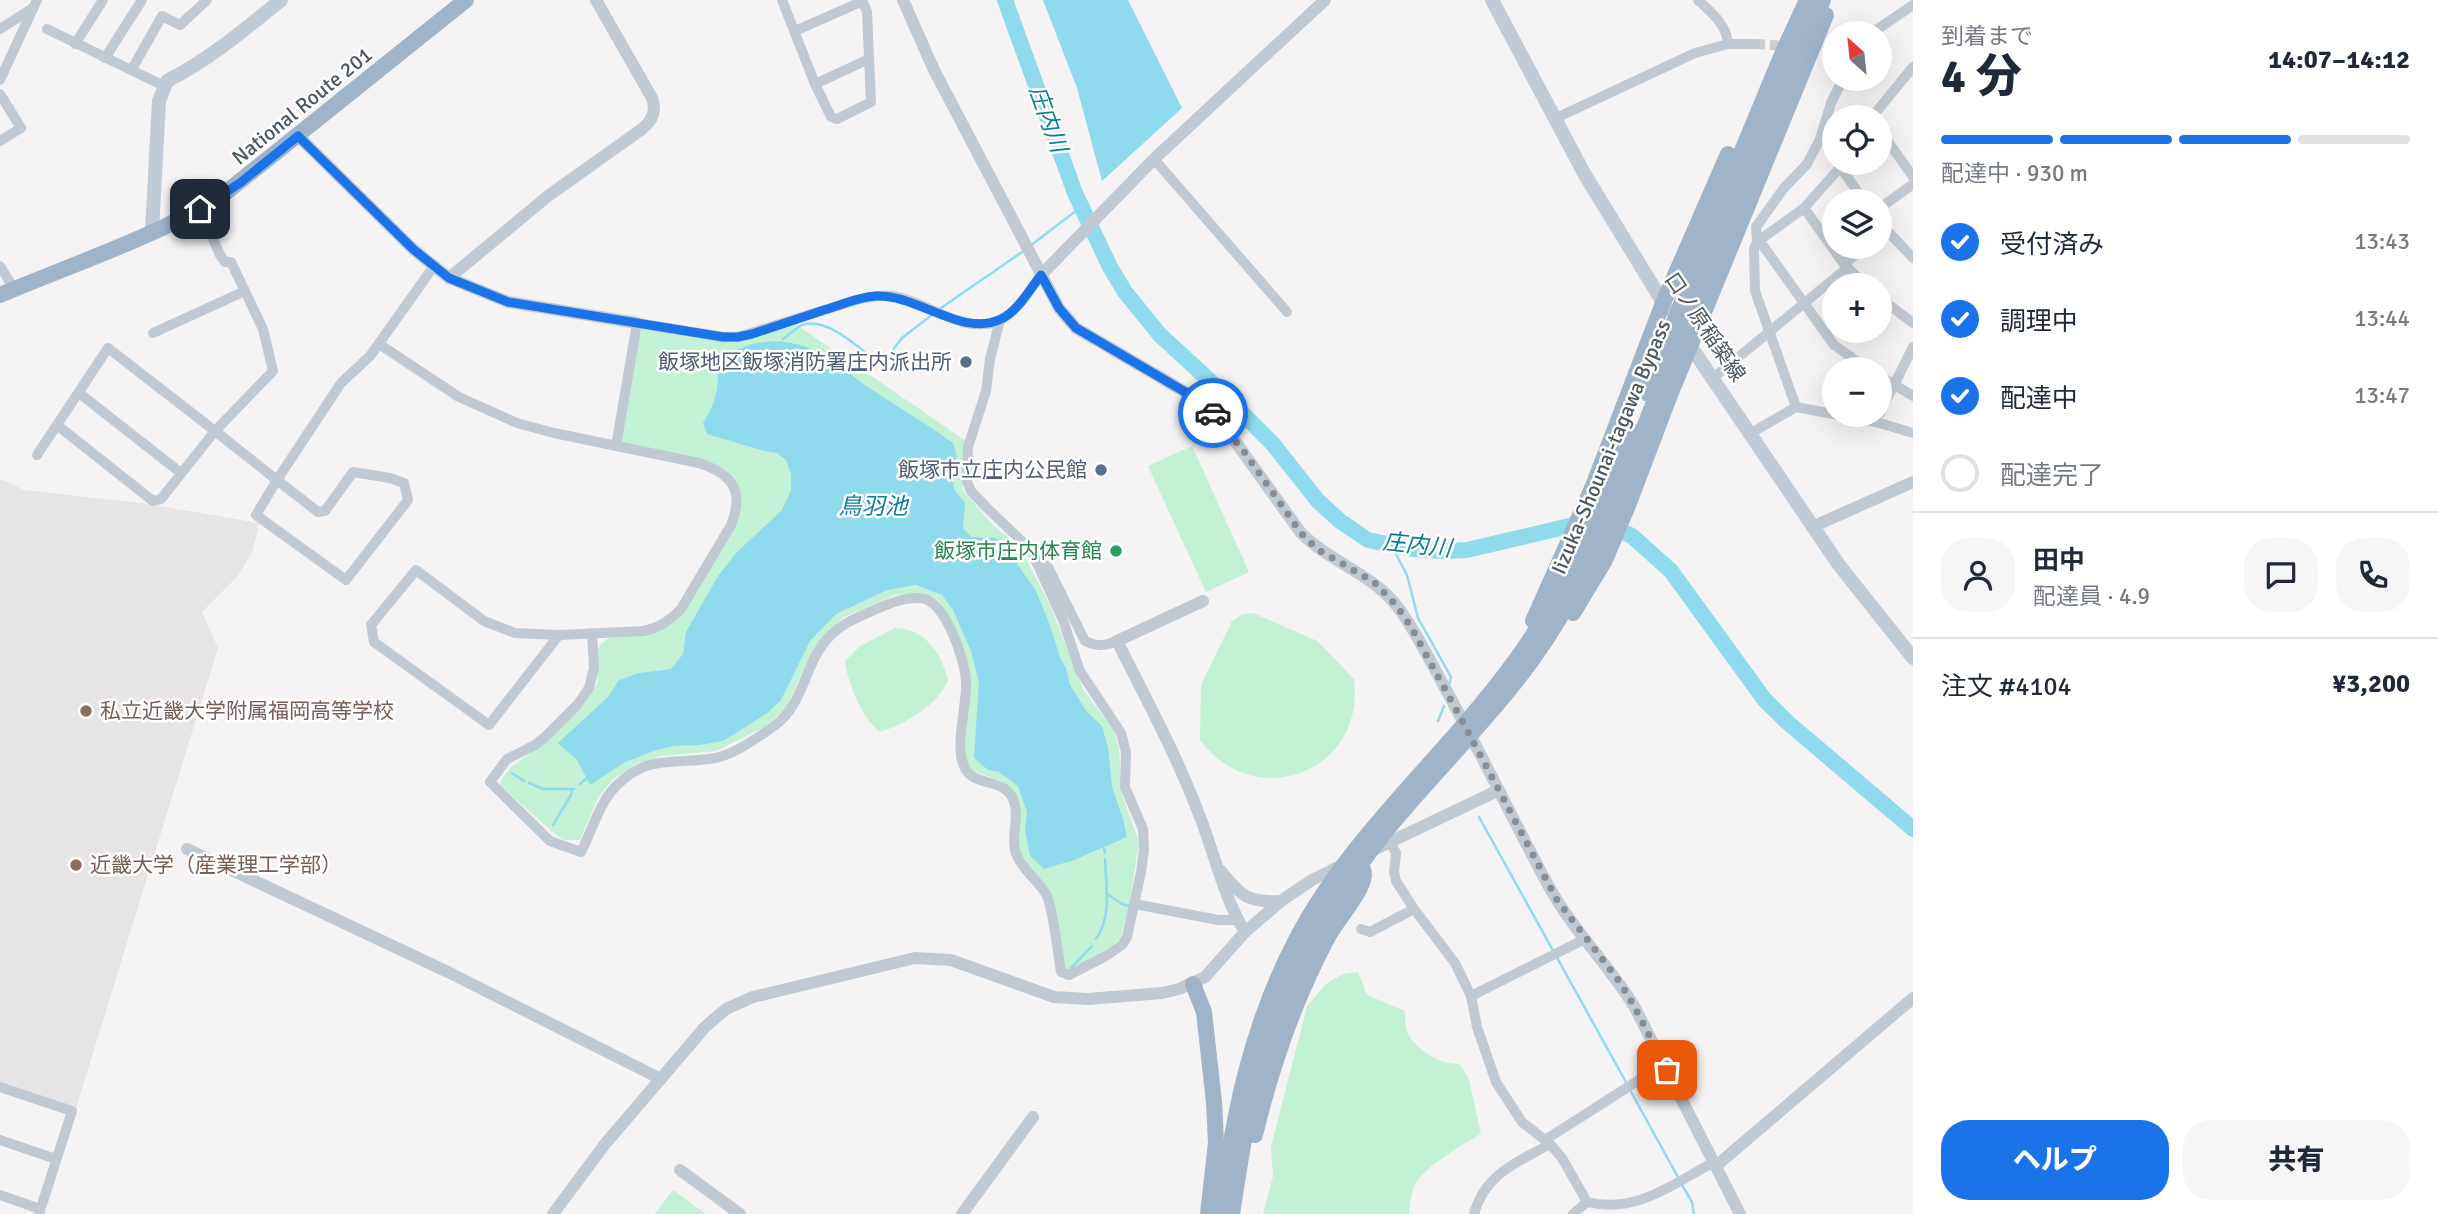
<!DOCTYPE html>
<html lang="ja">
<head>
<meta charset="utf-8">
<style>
  :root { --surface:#fff; --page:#f6f6f7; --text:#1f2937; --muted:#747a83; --line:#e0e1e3; --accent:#1a73e8 }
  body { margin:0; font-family:Signika,"Noto Sans JP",sans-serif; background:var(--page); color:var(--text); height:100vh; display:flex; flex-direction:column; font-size:26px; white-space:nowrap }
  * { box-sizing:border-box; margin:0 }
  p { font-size:23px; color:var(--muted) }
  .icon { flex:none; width:38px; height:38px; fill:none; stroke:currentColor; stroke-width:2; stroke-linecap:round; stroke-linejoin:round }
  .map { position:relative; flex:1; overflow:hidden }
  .sheet { display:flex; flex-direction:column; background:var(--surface); width:525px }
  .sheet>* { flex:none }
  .needle { width:46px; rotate:333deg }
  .tools { position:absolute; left:1822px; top:21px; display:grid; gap:14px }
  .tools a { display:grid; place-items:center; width:70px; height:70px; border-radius:50%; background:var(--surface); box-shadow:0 7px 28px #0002; font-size:35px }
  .pin { position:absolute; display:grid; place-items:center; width:60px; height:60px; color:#fff; margin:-30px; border-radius:14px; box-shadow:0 4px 10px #0006 }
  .courier { position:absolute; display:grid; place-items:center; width:70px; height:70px; margin:-35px; border:5px solid #1a73e8; border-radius:50%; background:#fff; color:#222; box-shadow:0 2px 9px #0007 }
  .overview em { font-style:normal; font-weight:800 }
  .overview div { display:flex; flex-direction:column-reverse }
  .overview { display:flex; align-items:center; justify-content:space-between; height:119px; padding:0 28px }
  h1 { font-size:46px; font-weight:800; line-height:52px }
  .bar { display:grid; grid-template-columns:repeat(4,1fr); gap:10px 7px; align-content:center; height:84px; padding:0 28px }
  .bar i { height:9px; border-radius:5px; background:var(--line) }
  .bar .active { background:var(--accent) }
  .bar p { grid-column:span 4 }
  .line { display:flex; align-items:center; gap:18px; padding:0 28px; border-top:2px solid var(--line) }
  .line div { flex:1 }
  .round { display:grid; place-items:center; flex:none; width:74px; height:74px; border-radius:28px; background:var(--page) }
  ol { padding:0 28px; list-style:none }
  li { display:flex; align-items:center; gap:21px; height:77px }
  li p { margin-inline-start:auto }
  li .icon { padding:7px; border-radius:50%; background:var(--accent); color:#fff; stroke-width:4 }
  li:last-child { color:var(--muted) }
  li i { width:38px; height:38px; border:4px solid var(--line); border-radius:50% }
  .cta { display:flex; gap:14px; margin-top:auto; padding:14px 28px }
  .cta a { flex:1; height:80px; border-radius:28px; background:var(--accent); color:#fff; font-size:28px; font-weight:800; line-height:80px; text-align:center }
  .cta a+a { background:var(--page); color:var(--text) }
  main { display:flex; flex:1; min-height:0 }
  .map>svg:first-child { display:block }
</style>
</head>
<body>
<main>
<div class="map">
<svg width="1913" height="1214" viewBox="0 0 1913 1214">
  <rect width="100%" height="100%" fill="#f5f3f3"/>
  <polygon fill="#e6e4e5" points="0,479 24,490 148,504 259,523 253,550 238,576 202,612 218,648 76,1108 0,1082"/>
  <g fill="#c3f1d5">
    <polygon points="794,323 966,441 961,478 963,490 992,524 1014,542 1025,557 1051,607 1083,689 1114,731 1119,748 1122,795 1139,842 1129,906 1120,939 1111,947 1072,970 1067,970 1064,966 1053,901 1019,853 1013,792 1001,781 973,771 965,761 968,700 946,613 938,600 924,593 895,595 844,617 825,635 807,663 786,708 764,727 716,751 663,756 638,763 613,779 599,796 580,840 564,840 555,834 500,785 502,779 510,768 546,742 583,706 598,682 597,650 601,644 610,637 677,617 732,527 736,483 728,472 717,465 622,443 620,435 639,330 643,327 720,339"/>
    <polygon points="1192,446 1249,572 1206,592 1148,466"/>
    <path d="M1253,613L1317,641L1354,679C1366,772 1255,814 1200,740L1201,685L1232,621L1241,615Z"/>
    <path d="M895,628C924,628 941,653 948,679C940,704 905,724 880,732C863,720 847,682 845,661L860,646Z"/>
    <path d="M1358,972L1367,995L1405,1011C1405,1019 1405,1027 1408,1034C1417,1051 1440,1064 1459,1064L1468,1076L1481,1134C1464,1143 1427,1166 1417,1181C1411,1190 1410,1204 1409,1214H1263L1273,1176L1271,1147L1307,1006L1326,984L1343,974Z"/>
    <polygon points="673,1190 706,1214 655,1214"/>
  </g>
  <g fill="#90daee">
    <polygon points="1043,0 1128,0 1182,108 1102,181 1077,88"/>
    <path d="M773,341C826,344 836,367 877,393C902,410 929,425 953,443C955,448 957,454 956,460C954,480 947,486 965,502L963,529L972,537L995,538L1003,543L1036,591L1049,623L1060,657L1066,668L1070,685L1087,712L1102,726L1108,748L1112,787L1123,819L1127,837L1074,860L1044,869L1030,856L1025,830L1027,812L1018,786L999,772L988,770L974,758L979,682L971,651L953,610L942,595L916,585L887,590L836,614L810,641L781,700L766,714L723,741L699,745L674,746L656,750L625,762L590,785L577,760L558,743L608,697L619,680L639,673L671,669L683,654L686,632L718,576L737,552L781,511L791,491V474L786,460L777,453L764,451L707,434L703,423C717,401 721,384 715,358L752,344Z"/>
  </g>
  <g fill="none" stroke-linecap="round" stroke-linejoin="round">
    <g stroke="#90daee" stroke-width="2.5">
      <polyline points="1030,246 1081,207"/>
      <polyline points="938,310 1025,250"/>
      <path d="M783,339C789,335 796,328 802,325C828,316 861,350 881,365L902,338L933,314"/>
      <polyline points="1390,543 1407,575 1418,618 1451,677 1449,685"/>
      <polyline points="1438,721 1444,706"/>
      <polyline points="512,773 524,781"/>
      <polyline points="529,783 543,789 574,789"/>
      <polyline points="580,784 587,778"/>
      <polyline points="1479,817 1627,1084"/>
      <polyline points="553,825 571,795 572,790"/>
      <polyline points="1104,849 1105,853"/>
      <polyline points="1106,893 1122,904 1129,906"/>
      <path d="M1096,939C1112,917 1106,884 1105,859"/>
      <polyline points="1071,968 1092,946"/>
      <polyline points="1630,1090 1679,1179"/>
      <polyline points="1682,1185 1692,1202 1694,1214"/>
    </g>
    <polyline stroke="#90daee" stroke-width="16" points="1005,0 1075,193 1110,267 1125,292 1160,335 1209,380 1272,443 1318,501 1340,521 1368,540 1412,549 1442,551 1467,550 1582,523 1606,524 1632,536 1671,571 1764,699 1786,721 1913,829"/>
    <polyline stroke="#caccce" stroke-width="10" stroke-dasharray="10 5" stroke-linecap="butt" points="1755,44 1789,46"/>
    <g stroke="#c1cad2" stroke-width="10">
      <polyline points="782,0 815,84 831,117 837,119 871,102 867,12 862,0"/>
      <path d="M1698,0C1712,13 1727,25 1728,44"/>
      <polyline points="0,29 33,8"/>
      <polyline points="47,29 164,86"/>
      <polyline points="795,31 863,1"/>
      <polyline points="1872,33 1913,5"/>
      <polyline points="75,44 103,0"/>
      <polyline points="1828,48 1834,48"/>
      <polyline points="105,58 142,0"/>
      <polyline points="132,69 162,16 180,25 207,0"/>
      <polyline points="0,80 37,0"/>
      <polyline points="815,84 869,59"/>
      <polyline points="0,94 21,128 0,141"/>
      <polyline points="1872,117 1913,67"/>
      <polyline points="1554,119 1695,53 1728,44 1755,44"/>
      <polyline points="1880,130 1913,177"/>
      <polyline points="1154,159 1287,312"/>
      <polyline points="1841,168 1864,201"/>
      <polyline points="1804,208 1844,264 1865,285"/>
      <polyline points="1880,208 1913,184"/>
      <polyline points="200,209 220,255 225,262 231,262 263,329 273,371 215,431 277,480 341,383 370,356 434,266"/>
      <polyline points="1880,223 1913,258"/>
      <polyline points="1759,240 1834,345 1868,369"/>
      <polyline points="1757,242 1804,208 1844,163"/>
      <polyline points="1844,264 1865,247"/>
      <polyline points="0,266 14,289"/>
      <polyline points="1880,298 1913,323"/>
      <polyline points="153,333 245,291"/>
      <path d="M379,344L459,397L517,423L554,433L699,463C732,474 745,490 731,525L681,609C669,621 659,628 643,631L559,635"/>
      <polyline points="1880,376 1913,396"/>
      <polyline points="1713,378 1847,268"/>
      <polyline points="79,393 181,473"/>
      <polyline points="1796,407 1755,291 1754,249 1757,242 1756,227 1784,188 1807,164 1820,139 1831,103 1843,79"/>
      <polyline points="1880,413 1913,347"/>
      <polyline points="1751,433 1796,407 1876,422 1913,433"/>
      <path d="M616,446L637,323L723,337H738L856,300C868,297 881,295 893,296C928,301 965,338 1002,319C1018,311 1030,289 1041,275"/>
      <polyline points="37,455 108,348 215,431 161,499 153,501 57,425"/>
      <polygon points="353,472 390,478 404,483 408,500 346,580 256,515 277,480 318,512 325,511"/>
      <path d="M1035,560L1048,567L1085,641C1098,647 1104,646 1117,641"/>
      <polygon points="416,570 484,621 515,633 559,635 489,725 374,642 371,625"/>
      <path d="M592,633L594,668L589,688L578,704L545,737L535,745L507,759L490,782L550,841L581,852C592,831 599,804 615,787C646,755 670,764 709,759C733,756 754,740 774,726C805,704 804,663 829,637C841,624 858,617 874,610C888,604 904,597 920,598C945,599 965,660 966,681C967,705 958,730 961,755C966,793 1001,773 1013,799C1021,817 1009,838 1017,856C1023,870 1038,881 1046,894C1053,906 1058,955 1061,972L1069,975L1106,956L1122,945L1127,937L1141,872L1144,850L1143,829L1125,787L1126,752L1121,733L1080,671L1063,620L1031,550L986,507L971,491L967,482L968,447L986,391L990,359L1000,320"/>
      <path d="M1390,842L1396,853L1394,872L1396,881L1414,909L1455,963L1471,996L1477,1027L1496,1082L1522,1122L1550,1144L1562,1158L1587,1202C1636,1214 1673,1184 1714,1162"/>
      <polyline points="1135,904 1218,920 1237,920"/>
      <polyline points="1361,929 1370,932 1414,909"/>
      <polyline points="1471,996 1585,939"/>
      <polyline points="0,1087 72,1111 39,1214"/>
      <polyline points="0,1140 56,1159"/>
      <polyline points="1545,1140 1664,1064"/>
      <polyline points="0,1195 40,1209"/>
      <path d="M1474,1214C1485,1174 1516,1163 1550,1144"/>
      <polyline points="1573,1214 1587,1202"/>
    </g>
    <g stroke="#c1cad2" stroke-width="12">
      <path d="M903,0L934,70L1059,308L1076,328L1192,396L1217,416L1301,533C1330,562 1371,573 1397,606C1416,631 1430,661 1445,688C1481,753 1513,820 1548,885C1572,929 1608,964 1634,1006L1740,1214"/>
      <polyline points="298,136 413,249 449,278 508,302 637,323"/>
      <polyline points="1041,275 1154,159 1325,0"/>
      <path d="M449,278L548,196L642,129C652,121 657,111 652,98L596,0"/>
      <polyline points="1812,527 1913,482"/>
      <path d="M1203,601L1117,641C1147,700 1179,760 1202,822C1216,860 1224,897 1245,932"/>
      <polyline points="187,849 450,973 661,1079"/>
      <polyline points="1371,851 1499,790"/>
      <path d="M1221,871C1241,896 1248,903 1281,901"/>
      <polyline points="1716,1166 1913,998"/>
      <polyline points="680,1170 740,1214"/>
      <polyline points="553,1214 605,1144 705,1027 726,1009 753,997 915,958 951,960 1054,997 1088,999 1162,993 1179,989 1205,977 1245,932 1281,901 1312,880 1342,865"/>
      <polyline points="962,1214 1033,1117"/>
    </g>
    <g stroke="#c1cbd6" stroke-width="14">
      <polyline points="1492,0 1585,175 1667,309"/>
      <path d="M152,231L159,101L167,81C210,59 244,30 281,0"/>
      <polyline points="1685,338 1839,565 1913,658"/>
    </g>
    <g stroke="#9fb4c9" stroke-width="16">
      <path d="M0,295C73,264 150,239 219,198L466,0"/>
      <polyline points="1646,393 1732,175 1783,52 1807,0"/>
      <polyline points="1573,613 1605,560 1629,503 1670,395 1826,15"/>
      <polyline points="1533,621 1593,486 1663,303 1728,154"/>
      <polyline points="1193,984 1204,1012 1214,1102 1216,1143 1208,1214"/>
      <path d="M1255,1135C1272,1064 1295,998 1329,935C1337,921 1364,889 1364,875C1364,870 1361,864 1359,860"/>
      <path d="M1220,1214C1233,1116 1250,1028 1296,940C1352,832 1448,755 1518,657C1568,587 1600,510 1631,430"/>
      <path d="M1232,1214C1242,1148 1252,1083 1275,1020C1300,949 1343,884 1390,826C1451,752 1524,687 1569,601C1608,525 1636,446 1668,367C1677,343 1688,320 1697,297C1738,197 1775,97 1823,0"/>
    </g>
  </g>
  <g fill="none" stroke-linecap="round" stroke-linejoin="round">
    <polyline stroke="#868d94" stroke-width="7" stroke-dasharray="0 12.6" points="1213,413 1245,453 1301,533 1317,549 1374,582 1396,605 1411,627 1458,713 1557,900 1619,981 1634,1006 1667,1070"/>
    <path stroke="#1a73e8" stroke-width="9" d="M200,209L240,183L298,136L413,249L449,278L508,302L723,337H738L752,334C776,326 800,318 824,310C841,305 858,297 876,296C917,294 962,338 1001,319C1018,311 1030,289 1041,275L1059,308L1076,328L1192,396L1213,413"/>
  </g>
  <g fill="#5c6f8a" stroke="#fff" stroke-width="2.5">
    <circle cx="966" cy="362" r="7"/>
    <circle cx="1101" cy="470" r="7"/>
  </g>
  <circle fill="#2e9e5b" stroke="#fff" stroke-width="2.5" cx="1116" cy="551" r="7"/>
  <g fill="#8d6e63" stroke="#fff" stroke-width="2.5">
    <circle cx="86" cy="711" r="7"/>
    <circle cx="76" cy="865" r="7"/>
  </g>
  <g text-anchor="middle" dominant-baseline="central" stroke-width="5" stroke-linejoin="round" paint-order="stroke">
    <g font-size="21" fill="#4a5661" stroke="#fff">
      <text transform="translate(302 106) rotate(-39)">National Route 201</text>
      <text transform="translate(1705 327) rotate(56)">口ノ原稲築線</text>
      <text transform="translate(1611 447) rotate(-67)">Iizuka-Shounai-tagawa Bypass</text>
    </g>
    <g font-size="21" fill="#4e5e75" stroke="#fff" text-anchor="end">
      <text x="952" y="362">飯塚地区飯塚消防署庄内派出所</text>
      <text x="1087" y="470">飯塚市立庄内公民館</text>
    </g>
    <g font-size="21" fill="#27864d" stroke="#fff" text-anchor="end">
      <text x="1102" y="551">飯塚市庄内体育館</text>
    </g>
    <g font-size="21" fill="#785e54" stroke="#fff" text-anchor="start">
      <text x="100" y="711">私立近畿大学附属福岡高等学校</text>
      <text x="90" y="865">近畿大学（産業理工学部）</text>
    </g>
    <g font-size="23" font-style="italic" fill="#0c7c9b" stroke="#fff">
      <text transform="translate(1048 119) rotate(70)">庄内川</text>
      <text x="873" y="506">鳥羽池</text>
      <text transform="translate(1417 545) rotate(6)">庄内川</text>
    </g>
  </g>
</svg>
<div class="tools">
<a><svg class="needle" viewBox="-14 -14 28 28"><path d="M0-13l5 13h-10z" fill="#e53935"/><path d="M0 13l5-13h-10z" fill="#747a83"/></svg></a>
<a><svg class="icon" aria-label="locate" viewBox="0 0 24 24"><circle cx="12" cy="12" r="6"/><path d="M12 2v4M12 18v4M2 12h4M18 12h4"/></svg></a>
<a><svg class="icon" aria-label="layers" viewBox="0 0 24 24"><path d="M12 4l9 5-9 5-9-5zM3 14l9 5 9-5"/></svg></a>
<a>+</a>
<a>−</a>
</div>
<div class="pin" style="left:1667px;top:1070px;background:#ea580c"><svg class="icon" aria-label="bag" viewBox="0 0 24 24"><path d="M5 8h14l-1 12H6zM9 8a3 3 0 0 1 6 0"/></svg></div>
<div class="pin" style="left:200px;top:209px;background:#1f2937"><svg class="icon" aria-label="home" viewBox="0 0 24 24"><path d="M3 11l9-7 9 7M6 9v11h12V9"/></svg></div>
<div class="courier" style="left:1213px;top:413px"><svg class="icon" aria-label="car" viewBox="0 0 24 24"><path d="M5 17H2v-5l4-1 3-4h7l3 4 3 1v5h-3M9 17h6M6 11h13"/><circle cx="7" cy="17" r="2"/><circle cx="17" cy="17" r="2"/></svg></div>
</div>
<section class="sheet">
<div class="overview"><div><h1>4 分</h1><p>到着まで</p></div><em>14:07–14:12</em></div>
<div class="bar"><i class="active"></i><i class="active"></i><i class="active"></i><i></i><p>配達中 · 930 m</p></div>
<ol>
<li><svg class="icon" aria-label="check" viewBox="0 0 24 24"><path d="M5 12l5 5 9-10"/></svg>受付済み<p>13:43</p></li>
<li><svg class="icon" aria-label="check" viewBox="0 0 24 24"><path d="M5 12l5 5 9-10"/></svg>調理中<p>13:44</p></li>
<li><svg class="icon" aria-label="check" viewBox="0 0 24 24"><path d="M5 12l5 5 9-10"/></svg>配達中<p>13:47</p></li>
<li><i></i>配達完了</li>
</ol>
<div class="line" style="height:126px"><a class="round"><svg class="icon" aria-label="person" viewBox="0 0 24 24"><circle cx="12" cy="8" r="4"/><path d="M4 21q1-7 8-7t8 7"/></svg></a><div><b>田中</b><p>配達員 · 4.9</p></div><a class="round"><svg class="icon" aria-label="chat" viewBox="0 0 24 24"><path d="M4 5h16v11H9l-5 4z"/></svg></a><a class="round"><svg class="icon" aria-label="phone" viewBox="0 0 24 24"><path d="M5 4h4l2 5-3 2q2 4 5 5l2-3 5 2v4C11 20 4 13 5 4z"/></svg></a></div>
<div class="line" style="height:91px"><div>注文 #4104</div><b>¥3,200</b></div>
<div class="cta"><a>ヘルプ</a><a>共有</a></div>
</section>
</main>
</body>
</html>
